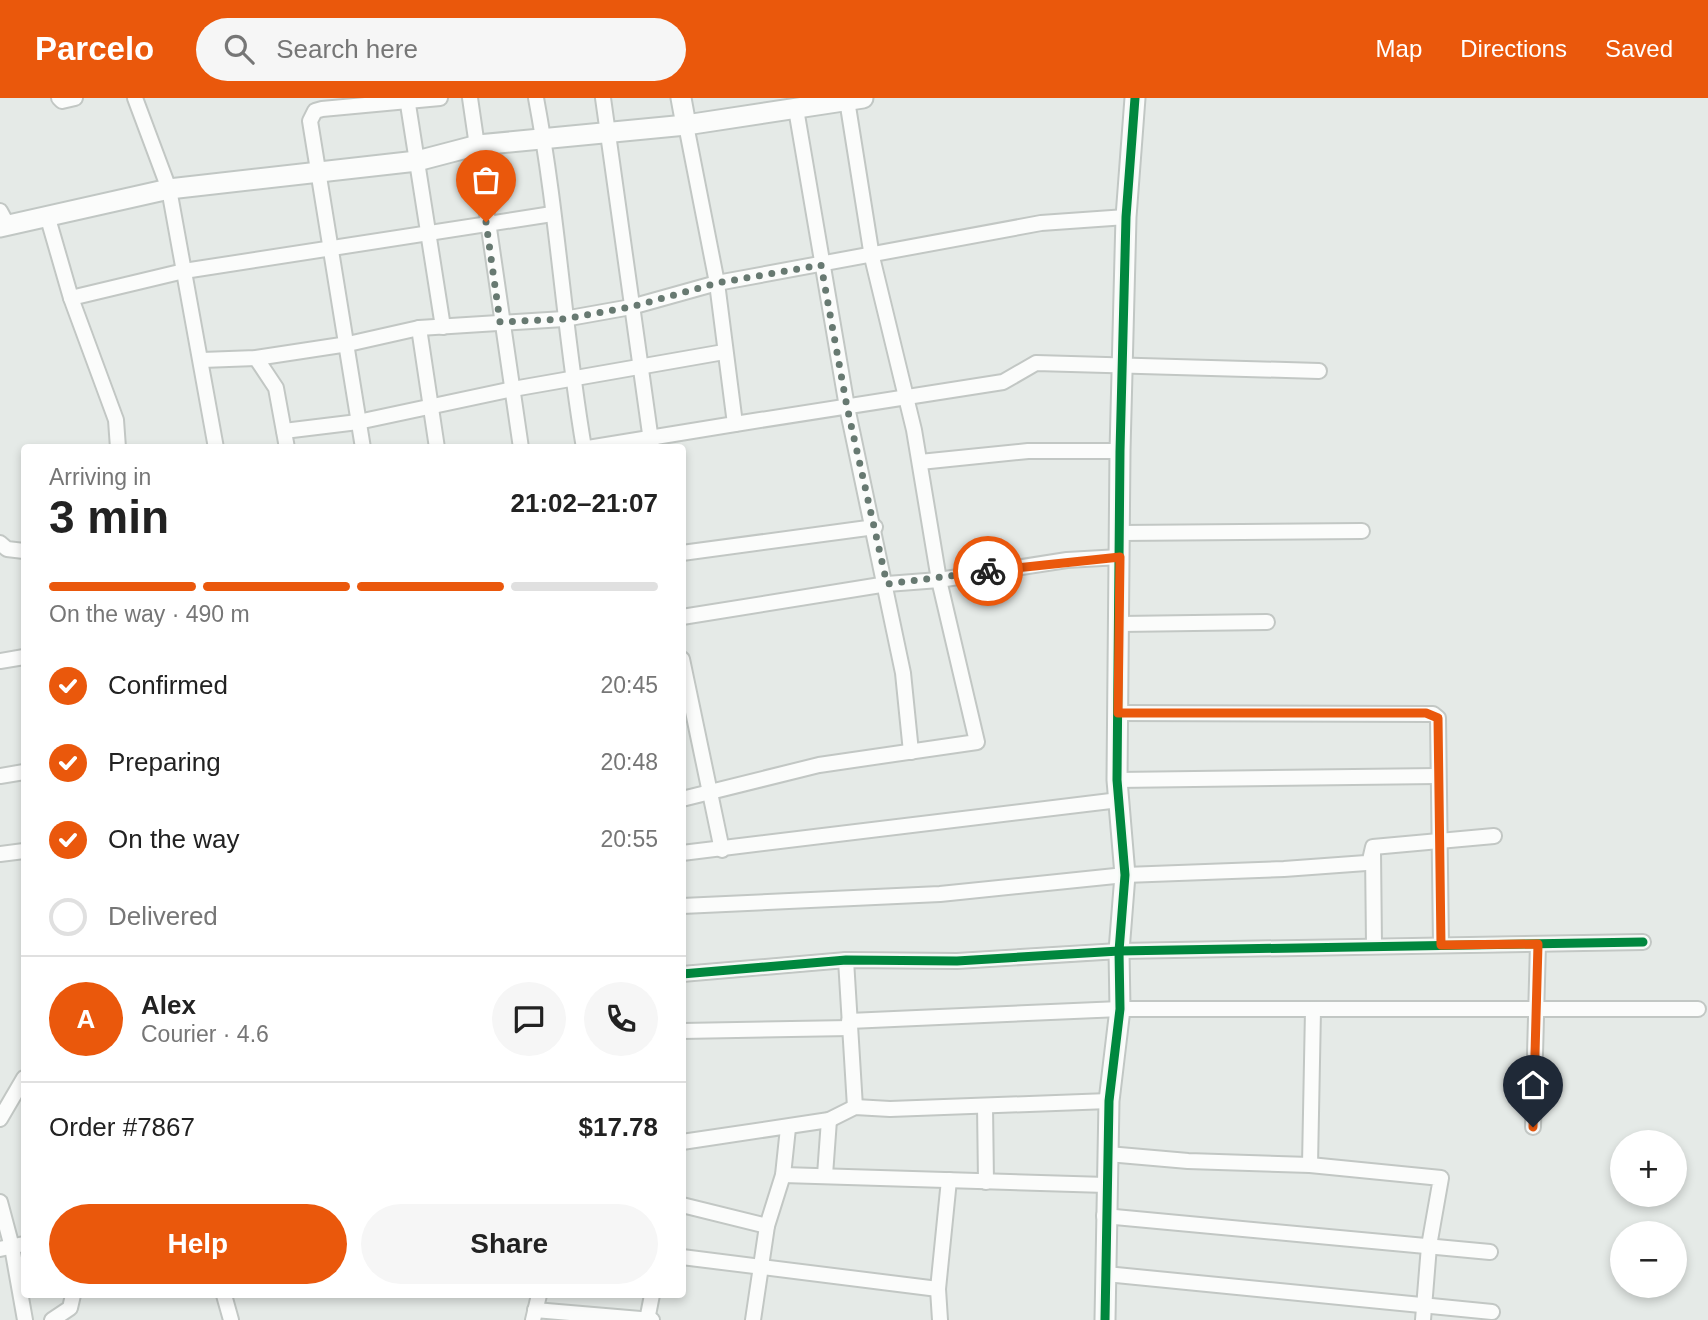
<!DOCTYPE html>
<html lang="en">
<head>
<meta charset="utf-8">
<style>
  :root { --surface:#fff; --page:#f6f6f6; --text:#222; --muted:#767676; --line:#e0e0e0; --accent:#ea580c }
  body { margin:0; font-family:Helvetica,sans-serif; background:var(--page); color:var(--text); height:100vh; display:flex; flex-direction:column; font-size:26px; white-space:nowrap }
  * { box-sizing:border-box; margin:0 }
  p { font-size:23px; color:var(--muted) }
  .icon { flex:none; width:38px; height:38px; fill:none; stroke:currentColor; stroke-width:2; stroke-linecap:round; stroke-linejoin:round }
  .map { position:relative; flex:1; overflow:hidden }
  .panel { position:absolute; left:21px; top:346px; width:665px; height:854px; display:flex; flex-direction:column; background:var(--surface); border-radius:7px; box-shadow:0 4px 10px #0003 }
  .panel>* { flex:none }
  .tools { position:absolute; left:1610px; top:1032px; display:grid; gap:14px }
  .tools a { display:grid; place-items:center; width:77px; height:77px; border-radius:50%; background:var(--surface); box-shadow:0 4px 10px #0003; font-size:35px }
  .pin { position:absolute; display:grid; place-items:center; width:60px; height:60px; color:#fff; margin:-72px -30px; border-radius:50% 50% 50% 0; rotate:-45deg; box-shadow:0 0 7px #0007 }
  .pin .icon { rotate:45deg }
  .courier { position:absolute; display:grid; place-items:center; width:70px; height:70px; margin:-35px; border:5px solid #ea580c; border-radius:50%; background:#fff; color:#222; box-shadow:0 2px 9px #0007 }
  .head em { font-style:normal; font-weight:600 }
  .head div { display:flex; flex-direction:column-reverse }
  .head { display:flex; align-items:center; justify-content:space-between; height:119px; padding:0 28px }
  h1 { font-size:46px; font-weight:600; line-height:52px }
  .bar { display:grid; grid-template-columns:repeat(4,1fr); gap:10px 7px; align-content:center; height:84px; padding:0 28px }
  .bar i { height:9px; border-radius:5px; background:var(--line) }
  .bar .on { background:var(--accent) }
  .bar p { grid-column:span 4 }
  .line { display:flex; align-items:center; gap:18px; padding:0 28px; border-top:2px solid var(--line) }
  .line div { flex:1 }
  .round { display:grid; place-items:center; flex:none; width:74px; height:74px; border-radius:37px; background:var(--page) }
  ol { padding:0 28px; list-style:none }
  li { display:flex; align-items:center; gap:21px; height:77px }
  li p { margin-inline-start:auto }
  li .icon { padding:7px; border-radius:50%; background:var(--accent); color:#fff; stroke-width:4 }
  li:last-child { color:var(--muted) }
  li i { width:38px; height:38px; border:4px solid var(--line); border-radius:50% }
  .cta { display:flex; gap:14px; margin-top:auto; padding:14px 28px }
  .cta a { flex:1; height:80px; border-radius:42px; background:var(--accent); color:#fff; font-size:28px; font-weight:600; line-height:80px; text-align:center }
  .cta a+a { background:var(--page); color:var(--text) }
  header { display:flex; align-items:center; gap:42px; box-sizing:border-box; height:98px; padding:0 35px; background:var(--accent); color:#fff }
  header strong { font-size:33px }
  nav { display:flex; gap:38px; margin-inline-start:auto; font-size:24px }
  .search { width:490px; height:63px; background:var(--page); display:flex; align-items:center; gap:18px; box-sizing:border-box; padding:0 24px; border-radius:38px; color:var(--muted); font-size:26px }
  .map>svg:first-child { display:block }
</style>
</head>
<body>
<header>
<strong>Parcelo</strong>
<div class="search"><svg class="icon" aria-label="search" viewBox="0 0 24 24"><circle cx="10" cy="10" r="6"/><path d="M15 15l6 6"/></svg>Search here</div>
<nav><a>Map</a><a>Directions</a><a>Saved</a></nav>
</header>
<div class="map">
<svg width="1708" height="1222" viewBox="0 0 1708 1222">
  <rect width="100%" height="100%" fill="#e5eae7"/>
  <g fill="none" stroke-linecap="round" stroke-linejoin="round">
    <g stroke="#c2c7c4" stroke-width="18">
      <g id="street">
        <polyline points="59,0 62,3 75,0"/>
        <polyline points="135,0 169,91 216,350"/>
        <polyline points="407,0 443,229"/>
        <polyline points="470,0 521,350"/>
        <path d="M536,0C558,116 564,234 584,350"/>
        <polyline points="603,0 652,350"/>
        <polyline points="796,11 847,309 903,575 911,654"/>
        <polyline points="0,113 7,126"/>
        <polyline points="47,117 71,200 116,322 118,350"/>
        <polyline points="71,200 184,173 552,116"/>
        <polyline points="419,230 437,350"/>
        <polyline points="256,260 276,290 287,350"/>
        <polyline points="202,262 256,260 348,246 419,230 564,221 631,209 717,185 1041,125 1126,119"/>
        <polyline points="735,326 1003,284 1036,265 1319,273"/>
        <polyline points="284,333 358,324 513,291 724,254"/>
        <polyline points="363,350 310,23 315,13 322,11 440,0"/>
        <polyline points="588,350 735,326 717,185 686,27"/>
        <polyline points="920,364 1028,353 1120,353"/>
        <polyline points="1121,435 1362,433"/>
        <polyline points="0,445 7,451 24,453"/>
        <polyline points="682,455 875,429"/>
        <polyline points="682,519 887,486 939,482 1067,462 1120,459"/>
        <polyline points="1121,526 1267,524"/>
        <polyline points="682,561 722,752"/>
        <polyline points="0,563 24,559"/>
        <polyline points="1118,615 1433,616 1438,620 1441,847"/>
        <polyline points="0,678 24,674"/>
        <polyline points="1117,682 1437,678"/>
        <polyline points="682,701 819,667 977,644 939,482 914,332 872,159 847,2"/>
        <polyline points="1373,754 1374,847"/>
        <polyline points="682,755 1119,702"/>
        <polyline points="0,756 24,753"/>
        <polyline points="682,808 940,796 1125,777 1284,771 1366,765 1370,762 1373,749 1494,738"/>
        <polyline points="846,862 855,1009"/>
        <polyline points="682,876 846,862 957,863 1119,853 1643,844"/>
        <polyline points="849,923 1120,911 1698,911"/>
        <polyline points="682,933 850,930"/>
        <polyline points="985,1008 986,1084"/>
        <polyline points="0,1021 24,980"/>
        <polyline points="1533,1029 1538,846"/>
        <polyline points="682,1044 829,1022 855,1009 890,1011 1109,1003"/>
        <polyline points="1108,1056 1188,1063 1310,1067 1441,1080 1429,1148 1423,1222"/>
        <polyline points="1310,1067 1313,912"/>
        <polyline points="783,1077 1106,1087"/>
        <polyline points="825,1077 829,1022"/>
        <polyline points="0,1104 12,1149 25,1222"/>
        <polyline points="682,1107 767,1128"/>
        <polyline points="1104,1118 1490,1154"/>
        <polyline points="0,1151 24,1146"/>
        <polyline points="682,1159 938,1191"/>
        <polyline points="1106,1176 1492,1214"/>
        <polyline points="224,1197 231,1222"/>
        <polyline points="535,1212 652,1222"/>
        <polyline points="52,1222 70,1210 73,1197"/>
        <polyline points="533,1222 539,1197"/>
        <polyline points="647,1222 652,1197"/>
        <polyline points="753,1222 767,1128 783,1077 788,1030"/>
        <polyline points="940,1222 938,1191 949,1082"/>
      </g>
    </g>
    <g stroke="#c1c7c4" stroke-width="23">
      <g id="secondary">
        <polyline points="681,0 686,27"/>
        <polyline points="0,129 169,91 417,63 478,47 686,27 863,0"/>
        <polyline points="1105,1222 1109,1003 1120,911 1119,853 1125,777 1117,682 1120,353 1126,119 1135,0"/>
      </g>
    </g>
    <use href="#street" stroke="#fbfcfb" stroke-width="14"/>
    <use href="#secondary" stroke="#fbfcfb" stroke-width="19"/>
    <g stroke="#f3f9f5" stroke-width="13">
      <g id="cycleway">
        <polyline points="682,876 846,862 957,863 1119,853 1643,844"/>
        <polyline points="1105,1222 1109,1003 1120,911 1119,853 1125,777 1117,682 1120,353 1126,119 1135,0"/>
      </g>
    </g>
    <use href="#cycleway" stroke="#00873e" stroke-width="9"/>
  </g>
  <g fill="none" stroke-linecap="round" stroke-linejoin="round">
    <polyline stroke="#677971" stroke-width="7" stroke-dasharray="0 12.6" points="486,124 500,224 564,221 631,209 717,185 821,167 847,309 887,486 988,473"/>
    <polyline stroke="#ea580c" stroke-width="9" points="988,473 1120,459 1118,615 1426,615 1438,620 1441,847 1538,846 1533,1029"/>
  </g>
</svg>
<div class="tools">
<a>+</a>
<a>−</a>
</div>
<div class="pin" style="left:486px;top:124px;background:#ea580c"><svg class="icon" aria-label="bag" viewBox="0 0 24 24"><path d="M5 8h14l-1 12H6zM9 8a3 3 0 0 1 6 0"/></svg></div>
<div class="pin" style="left:1533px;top:1029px;background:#1f2937"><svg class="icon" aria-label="home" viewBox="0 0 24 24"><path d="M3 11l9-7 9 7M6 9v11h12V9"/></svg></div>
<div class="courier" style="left:988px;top:473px"><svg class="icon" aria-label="bike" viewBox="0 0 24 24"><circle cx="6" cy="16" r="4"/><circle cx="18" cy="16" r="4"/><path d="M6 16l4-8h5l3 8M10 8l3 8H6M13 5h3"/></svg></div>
<section class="panel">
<div class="head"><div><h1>3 min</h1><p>Arriving in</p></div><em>21:02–21:07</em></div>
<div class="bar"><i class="on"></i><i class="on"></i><i class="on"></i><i></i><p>On the way · 490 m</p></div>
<ol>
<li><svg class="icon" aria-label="check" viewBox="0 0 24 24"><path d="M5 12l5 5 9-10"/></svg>Confirmed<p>20:45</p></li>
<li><svg class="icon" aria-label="check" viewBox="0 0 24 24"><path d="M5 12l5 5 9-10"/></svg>Preparing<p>20:48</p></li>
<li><svg class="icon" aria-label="check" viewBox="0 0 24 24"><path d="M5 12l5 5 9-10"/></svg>On the way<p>20:55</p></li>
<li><i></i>Delivered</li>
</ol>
<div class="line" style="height:126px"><b class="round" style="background:var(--accent);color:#fff">A</b><div><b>Alex</b><p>Courier · 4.6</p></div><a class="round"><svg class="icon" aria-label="chat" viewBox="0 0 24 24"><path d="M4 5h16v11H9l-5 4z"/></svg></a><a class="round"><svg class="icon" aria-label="phone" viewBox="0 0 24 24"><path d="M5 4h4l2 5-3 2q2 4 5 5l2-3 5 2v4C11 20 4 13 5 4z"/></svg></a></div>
<div class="line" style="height:91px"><div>Order #7867</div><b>$17.78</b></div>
<div class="cta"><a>Help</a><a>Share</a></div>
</section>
</div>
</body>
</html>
